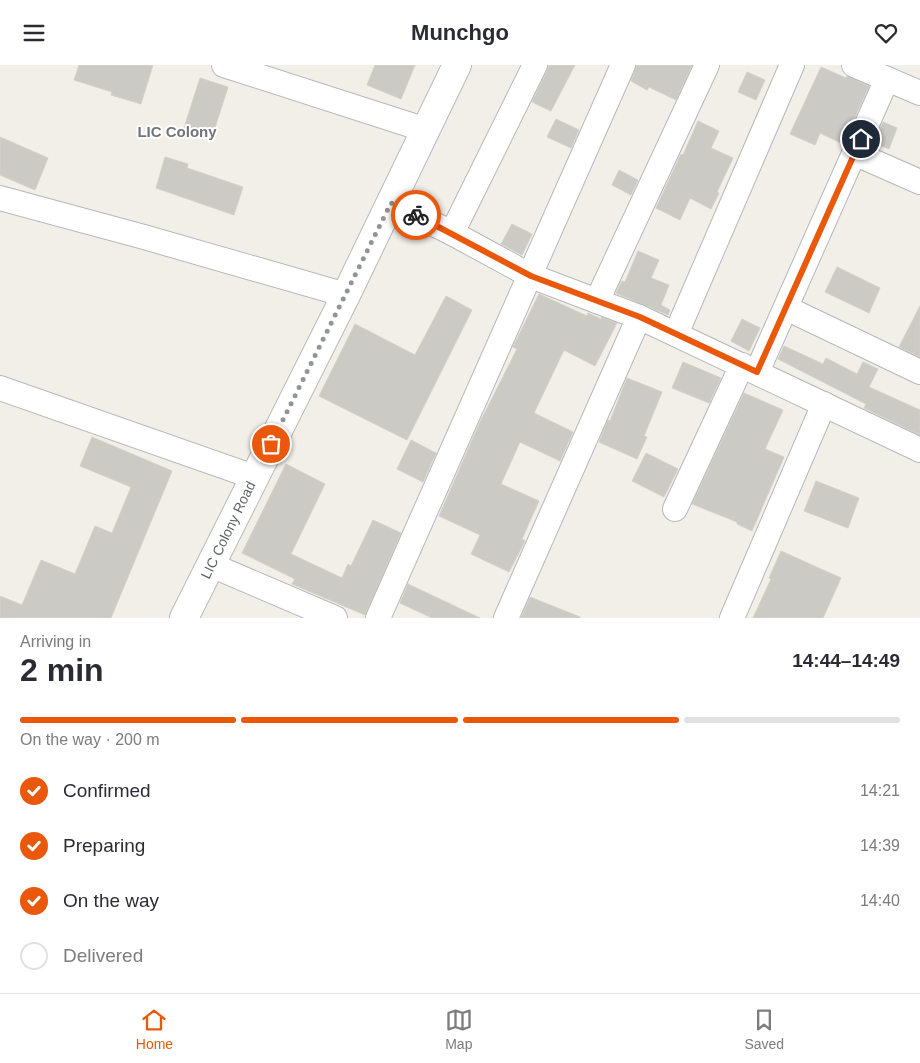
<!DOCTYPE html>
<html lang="en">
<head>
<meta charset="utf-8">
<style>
  :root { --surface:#fff; --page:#f2f2f3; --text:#2b2b33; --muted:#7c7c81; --line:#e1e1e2; --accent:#ea580c }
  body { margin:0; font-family:Helvetica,sans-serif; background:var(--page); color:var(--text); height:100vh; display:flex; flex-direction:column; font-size:19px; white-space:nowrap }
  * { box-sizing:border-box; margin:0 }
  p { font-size:16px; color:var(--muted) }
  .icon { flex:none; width:28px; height:28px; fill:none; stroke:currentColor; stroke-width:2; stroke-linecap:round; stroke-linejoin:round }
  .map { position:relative; height:553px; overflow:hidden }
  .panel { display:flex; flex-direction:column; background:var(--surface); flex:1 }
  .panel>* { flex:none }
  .pin { position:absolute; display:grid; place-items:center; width:42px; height:42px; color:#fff; margin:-21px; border:2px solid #fff; border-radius:50%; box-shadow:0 1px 5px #0007 }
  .courier { position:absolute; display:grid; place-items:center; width:50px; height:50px; margin:-25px; border:4px solid #ea580c; border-radius:50%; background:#fff; color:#222; box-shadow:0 1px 6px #0007 }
  .head em { font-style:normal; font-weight:600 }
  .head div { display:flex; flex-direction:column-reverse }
  .head { display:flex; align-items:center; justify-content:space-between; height:85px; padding:0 20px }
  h1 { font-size:32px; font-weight:600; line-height:38px }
  .bar { display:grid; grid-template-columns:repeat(4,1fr); gap:8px 5px; align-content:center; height:60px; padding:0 20px }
  .bar i { height:6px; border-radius:4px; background:var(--line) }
  .bar .current { background:var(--accent) }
  .bar p { grid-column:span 4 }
  ol { padding:0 20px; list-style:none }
  li { display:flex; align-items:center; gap:15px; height:55px }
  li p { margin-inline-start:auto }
  li .icon { padding:5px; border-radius:50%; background:var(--accent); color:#fff; stroke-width:4 }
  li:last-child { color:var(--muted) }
  li i { width:28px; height:28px; border:2px solid var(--line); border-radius:50% }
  header { display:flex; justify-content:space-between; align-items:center; height:65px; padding:0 20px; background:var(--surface); font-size:22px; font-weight:600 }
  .tab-bar { display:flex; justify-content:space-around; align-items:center; height:70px; border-top:1px solid var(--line); background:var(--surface); font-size:14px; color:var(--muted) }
  .tab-bar a { display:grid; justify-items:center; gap:2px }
  .tab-bar .current { color:var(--accent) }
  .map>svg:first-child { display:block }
</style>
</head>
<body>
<header><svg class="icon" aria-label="menu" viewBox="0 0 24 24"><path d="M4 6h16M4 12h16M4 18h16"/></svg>Munchgo<svg class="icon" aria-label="heart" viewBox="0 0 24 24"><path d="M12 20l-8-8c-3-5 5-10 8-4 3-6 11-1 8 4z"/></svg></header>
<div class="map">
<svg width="920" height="553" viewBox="0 0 920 553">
  <rect width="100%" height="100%" fill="#f1efe8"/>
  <g fill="#cccac5" stroke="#d6d1c6">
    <polygon points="79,0 153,0 141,39 111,30 112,27 74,15"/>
    <polygon points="375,0 415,0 401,34 367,20"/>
    <polygon points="549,0 575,0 551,46 532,37 547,6"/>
    <polygon points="637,0 692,0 676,35 649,22 647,25 631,16"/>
    <polygon points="821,2 846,13 847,11 869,21 843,79 820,68 815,80 790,69"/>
    <polygon points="747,7 765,15 756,35 738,27"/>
    <polygon points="200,13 228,22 211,75 183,66"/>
    <polygon points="556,54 579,65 571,83 547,72"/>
    <polygon points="698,56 719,66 711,83 733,93 717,127 719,128 711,144 690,133 680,155 656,143 681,89 683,90"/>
    <polygon points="883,57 897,63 889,84 874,78"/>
    <polygon points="0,72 48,93 35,125 0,110"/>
    <polygon points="165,92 188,99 187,103 243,122 234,150 156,123"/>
    <polygon points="619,105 638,115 631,130 612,120"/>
    <polygon points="512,159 532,169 522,190 501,179"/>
    <polygon points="638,186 659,195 651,213 669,220 661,240 670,245 668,250 616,228 622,216 625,217"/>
    <polygon points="837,202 880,223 869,248 825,227"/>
    <polygon points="539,229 587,251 588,248 601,254 602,252 617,258 595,301 564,285 534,348 573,367 560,396 520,377 501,419 539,436 522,474 525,476 509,507 471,489 480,470 439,451 480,357 517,284 513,282"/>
    <polygon points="446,231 472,245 407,375 319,331 355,259 415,290"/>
    <polygon points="920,241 920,292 899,282"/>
    <polygon points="742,254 760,263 749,286 731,276"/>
    <polygon points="784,281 823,299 826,293 857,309 863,297 878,304 869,322 920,345 920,370 864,343 866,339 778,294"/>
    <polygon points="683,297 721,313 709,338 672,323"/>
    <polygon points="627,313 662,327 644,371 647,372 637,394 599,377 608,355 610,356"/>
    <polygon points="744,328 783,345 765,384 784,392 752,466 737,459 737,457 692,439"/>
    <polygon points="92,372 172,406 111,553 0,553 0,531 22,540 41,495 75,509 95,461 112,468 131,422 80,401"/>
    <polygon points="411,375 436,388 423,417 397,404"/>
    <polygon points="646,388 678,404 664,432 632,416"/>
    <polygon points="286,399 325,419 291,489 342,513 348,499 351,501 373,455 401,468 365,550 292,519 295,514 242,488"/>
    <polygon points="816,416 859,433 848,463 804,446"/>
    <polygon points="781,486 841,513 823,553 753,553 771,514 769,513"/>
    <polygon points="408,519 480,553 432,553 400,538"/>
    <polygon points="530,532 580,552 580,553 521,553"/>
  </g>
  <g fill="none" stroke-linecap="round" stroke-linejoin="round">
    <g stroke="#b5b8bc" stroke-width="26">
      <g id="street">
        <polyline points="224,0 426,65"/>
        <polyline points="854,0 920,28"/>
        <polyline points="854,88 920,117"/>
        <polyline points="0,133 144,172 346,230"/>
        <polyline points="391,138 452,168 531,211 639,252 920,385"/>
        <polyline points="452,168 535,0"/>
        <polyline points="597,236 707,0"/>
        <polyline points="786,243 920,307"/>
        <polyline points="676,269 792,0"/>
        <polyline points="757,307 887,14"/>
        <polyline points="0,323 254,412"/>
        <polyline points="675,444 742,300"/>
        <polyline points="211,500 335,553"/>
        <polyline points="378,553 623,0"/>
        <polyline points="506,553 639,252"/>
        <polyline points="732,553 824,339"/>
      </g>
    </g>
    <g stroke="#b6babf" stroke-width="30">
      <polyline id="secondary" points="184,553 346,230 457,0"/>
    </g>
    <use href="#street" stroke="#fff" stroke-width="24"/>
    <use href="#secondary" stroke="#fff" stroke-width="28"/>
  </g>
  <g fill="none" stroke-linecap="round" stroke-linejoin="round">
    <polyline stroke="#929495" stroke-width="5" stroke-dasharray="0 9" points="271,379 391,138 416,150"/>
    <polyline stroke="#ea580c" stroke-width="6" points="416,150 531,211 640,252 757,307 861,74"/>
  </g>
  <g text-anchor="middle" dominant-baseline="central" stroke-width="4" stroke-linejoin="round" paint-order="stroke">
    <g font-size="14" fill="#5f6368" stroke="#fff">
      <text transform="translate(228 465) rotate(-64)">LIC Colony Road</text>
    </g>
    <g font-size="15" font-weight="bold" fill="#70757a" stroke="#fff">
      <text x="177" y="66">LIC Colony</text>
    </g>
  </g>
</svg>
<div class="pin" style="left:271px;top:379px;background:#ea580c"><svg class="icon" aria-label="bag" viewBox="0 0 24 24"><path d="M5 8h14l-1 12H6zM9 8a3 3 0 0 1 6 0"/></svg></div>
<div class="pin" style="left:861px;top:74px;background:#1f2937"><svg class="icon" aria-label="home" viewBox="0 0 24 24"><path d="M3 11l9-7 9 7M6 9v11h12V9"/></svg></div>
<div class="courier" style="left:416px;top:150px"><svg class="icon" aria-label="bike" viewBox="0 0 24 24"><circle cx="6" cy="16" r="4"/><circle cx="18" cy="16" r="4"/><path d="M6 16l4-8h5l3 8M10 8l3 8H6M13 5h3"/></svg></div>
</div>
<section class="panel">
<div class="head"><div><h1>2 min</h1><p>Arriving in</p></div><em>14:44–14:49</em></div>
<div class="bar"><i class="current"></i><i class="current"></i><i class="current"></i><i></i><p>On the way · 200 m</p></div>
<ol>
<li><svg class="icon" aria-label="check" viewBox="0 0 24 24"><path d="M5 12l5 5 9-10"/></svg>Confirmed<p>14:21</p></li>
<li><svg class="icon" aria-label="check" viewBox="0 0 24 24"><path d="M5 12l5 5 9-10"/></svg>Preparing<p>14:39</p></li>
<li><svg class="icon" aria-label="check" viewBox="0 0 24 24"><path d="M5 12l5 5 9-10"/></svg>On the way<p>14:40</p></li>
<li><i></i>Delivered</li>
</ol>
</section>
<nav class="tab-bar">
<a class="current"><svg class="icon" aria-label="home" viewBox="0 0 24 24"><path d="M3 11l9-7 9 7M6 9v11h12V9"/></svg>Home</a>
<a><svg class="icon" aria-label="map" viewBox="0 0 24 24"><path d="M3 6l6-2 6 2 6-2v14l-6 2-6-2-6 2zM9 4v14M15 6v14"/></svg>Map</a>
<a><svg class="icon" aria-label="saved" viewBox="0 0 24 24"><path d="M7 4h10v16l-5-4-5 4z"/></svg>Saved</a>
</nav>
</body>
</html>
